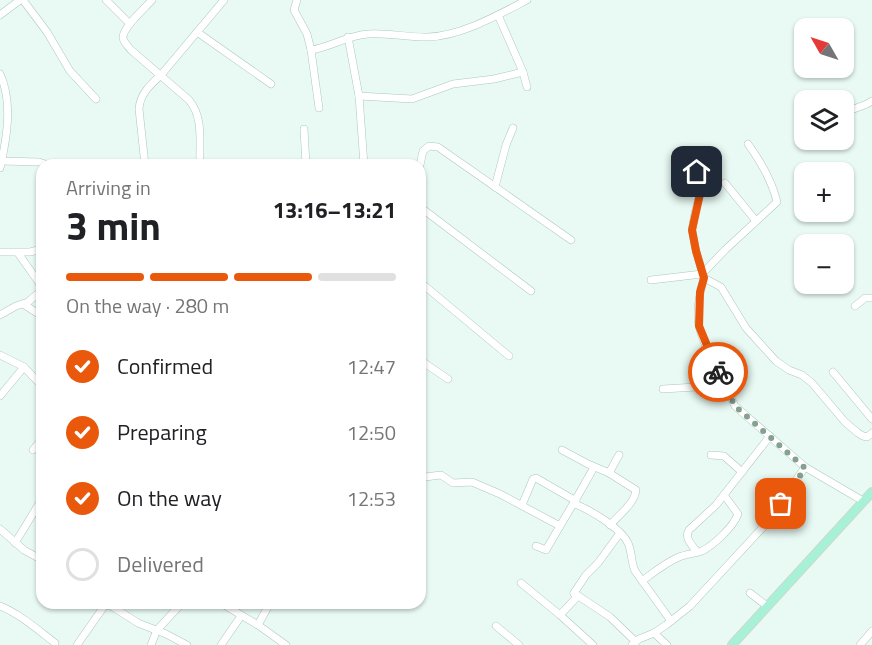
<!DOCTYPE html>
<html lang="en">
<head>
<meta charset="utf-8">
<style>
  :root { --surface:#fff; --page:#f2f2f2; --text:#202124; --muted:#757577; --line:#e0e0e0; --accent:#ea580c }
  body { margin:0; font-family:"Titillium Web",sans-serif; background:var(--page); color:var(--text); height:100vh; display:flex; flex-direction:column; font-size:22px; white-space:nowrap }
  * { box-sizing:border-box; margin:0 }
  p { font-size:20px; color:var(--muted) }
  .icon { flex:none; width:33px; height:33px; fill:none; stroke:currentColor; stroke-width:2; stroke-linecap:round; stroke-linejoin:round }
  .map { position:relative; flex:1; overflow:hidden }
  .panel { position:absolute; left:36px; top:159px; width:390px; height:450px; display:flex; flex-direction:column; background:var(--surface); border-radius:18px; box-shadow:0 2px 4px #0004 }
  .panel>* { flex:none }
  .needle { width:39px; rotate:309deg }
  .tools { position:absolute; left:794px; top:18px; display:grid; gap:12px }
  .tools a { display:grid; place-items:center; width:60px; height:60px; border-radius:12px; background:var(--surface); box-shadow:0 2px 4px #0004; font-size:30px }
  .pin { position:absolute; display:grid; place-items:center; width:51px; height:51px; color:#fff; margin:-26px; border-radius:12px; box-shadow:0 3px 9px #0006 }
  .courier { position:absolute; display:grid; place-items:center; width:60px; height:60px; margin:-30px; border:4px solid #ea580c; border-radius:50%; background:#fff; color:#222; box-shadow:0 2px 8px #0007 }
  .headline em { font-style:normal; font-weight:700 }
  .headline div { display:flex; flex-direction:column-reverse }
  .headline { display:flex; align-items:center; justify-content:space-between; height:102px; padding:0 30px }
  h1 { font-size:39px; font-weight:700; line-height:45px }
  .bar { display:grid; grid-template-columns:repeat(4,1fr); gap:9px 6px; align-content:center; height:72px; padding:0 30px }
  .bar i { height:8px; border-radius:4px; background:var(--line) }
  .bar .selected { background:var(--accent) }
  .bar p { grid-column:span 4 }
  ol { padding:0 30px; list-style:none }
  li { display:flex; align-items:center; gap:18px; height:66px }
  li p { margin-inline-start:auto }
  li .icon { padding:6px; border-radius:50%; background:var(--accent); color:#fff; stroke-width:4 }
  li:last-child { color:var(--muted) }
  li i { width:33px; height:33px; border:3px solid var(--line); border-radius:50% }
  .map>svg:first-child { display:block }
</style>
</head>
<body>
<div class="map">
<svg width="872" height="645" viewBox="0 0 872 645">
  <rect width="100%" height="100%" fill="#e8faf3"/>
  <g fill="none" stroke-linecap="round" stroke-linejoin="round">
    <g stroke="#adc8ba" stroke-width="8">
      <g id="minor">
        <polyline points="23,0 47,32 70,71 96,99"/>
        <polyline points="106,0 130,24"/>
        <path d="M152,0C145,8 122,28 123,38C124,43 128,46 131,50L189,100C204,118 199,142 200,165"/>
        <polyline points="297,0 294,10 307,34 311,50 319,108"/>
        <polyline points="0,15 20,0"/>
        <polyline points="498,15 523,72 527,87"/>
        <polyline points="197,32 271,84"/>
        <polyline points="348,37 359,96 364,165"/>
        <path d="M311,50C331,47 348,35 368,34C388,32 408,38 428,37C461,36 498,15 527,0"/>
        <path d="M0,74C13,102 7,138 0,168"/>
        <polyline points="359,96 412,99 453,84 494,79 523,72"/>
        <polyline points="843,113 867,104 872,101"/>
        <polyline points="304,129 306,165"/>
        <polyline points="1,161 39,162 48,165"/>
        <path d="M145,165L139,109C140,94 150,85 161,75L224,0"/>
        <polyline points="420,165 423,151 429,146 438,147 571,240"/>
        <polyline points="697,172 700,194 695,213 692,230 696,251 704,278 721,287 746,328 776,361 789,370 802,375 812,383 845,422 858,433 863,436 867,437 872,433"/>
        <polyline points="725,183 756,221"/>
        <polyline points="495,187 506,145 513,128"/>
        <polyline points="420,207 531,291"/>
        <polyline points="0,252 30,252 42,249"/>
        <polyline points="18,253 42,287"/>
        <path d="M704,278C700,292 696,311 699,326C703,343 712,360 720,376"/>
        <path d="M651,280L702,274L725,250L777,202C772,180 761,162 748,144"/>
        <polyline points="420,282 509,356"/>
        <polyline points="23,304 42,316"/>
        <polyline points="855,306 865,298 872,298"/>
        <polyline points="0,315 16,306 28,302 42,290"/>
        <polyline points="0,355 24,367 42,386"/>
        <polyline points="420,360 448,379"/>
        <polyline points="833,372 872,419"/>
        <polyline points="663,389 696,387 720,376 735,406 805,467 863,501"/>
        <polyline points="0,396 24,367"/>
        <polyline points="33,450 42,439"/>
        <path d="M562,450L588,464L609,473L636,490C635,503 619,515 610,525"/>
        <polyline points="711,455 724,456 742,472"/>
        <polyline points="609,473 619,455"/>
        <polyline points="420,476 425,477 441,475 453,483 472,482 500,494 560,526"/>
        <path d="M575,504C590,510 621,528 628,543C632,552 631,562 635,571L671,621"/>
        <polyline points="522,505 533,479 536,478 576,501"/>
        <polyline points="0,529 24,550 42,560"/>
        <polyline points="15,543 42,499"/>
        <path d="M536,546L546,550C562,522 579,495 594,467"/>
        <path d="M697,552C692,545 684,538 689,530L716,505L770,436"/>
        <path d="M642,581C654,572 665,563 679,557C686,554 694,554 702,551C714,545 734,526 738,514L724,495"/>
        <polyline points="521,583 560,615 593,645"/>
        <polyline points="574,593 586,575 598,563 620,533"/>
        <polyline points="750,593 767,606"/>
        <polyline points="102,603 113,607 138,623 166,634 187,645"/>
        <polyline points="221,603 258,625 286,645"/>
        <path d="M0,606C20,614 38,630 55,643"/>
        <polyline points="560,615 576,598 574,593 610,617 636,642"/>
        <polyline points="258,625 270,603"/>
        <polyline points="496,626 519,645"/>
        <polyline points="654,633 667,645"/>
        <polyline points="77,645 105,605"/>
        <polyline points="151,645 157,630 182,603"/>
        <polyline points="221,645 241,616"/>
        <polyline points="632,645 639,639 654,633 666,625 690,606 766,524 805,467"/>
        <polyline points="860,645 872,631"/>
      </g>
    </g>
    <g stroke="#ced7d1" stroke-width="10">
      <polyline id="major" points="732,645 872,492"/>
    </g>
    <use href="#minor" stroke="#fff" stroke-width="7"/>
    <use href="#major" stroke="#a7f2d7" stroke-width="8"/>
  </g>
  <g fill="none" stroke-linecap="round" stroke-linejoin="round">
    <polyline stroke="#85a191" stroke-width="6" stroke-dasharray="0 10.8" points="718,372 735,406 805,468 781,504"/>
    <polyline stroke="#ea580c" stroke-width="8" points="697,172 700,194 692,230 696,251 704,278 700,292 699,326 718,372"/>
  </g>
</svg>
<div class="tools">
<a><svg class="needle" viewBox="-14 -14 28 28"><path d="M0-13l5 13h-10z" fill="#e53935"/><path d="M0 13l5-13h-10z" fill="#757577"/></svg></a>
<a><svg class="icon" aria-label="layers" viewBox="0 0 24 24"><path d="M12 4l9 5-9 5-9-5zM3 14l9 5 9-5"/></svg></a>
<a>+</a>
<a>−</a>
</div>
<div class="pin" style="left:781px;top:504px;background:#ea580c"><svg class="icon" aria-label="bag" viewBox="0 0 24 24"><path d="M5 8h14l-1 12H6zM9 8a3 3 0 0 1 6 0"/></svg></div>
<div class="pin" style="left:697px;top:172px;background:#1f2937"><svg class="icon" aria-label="home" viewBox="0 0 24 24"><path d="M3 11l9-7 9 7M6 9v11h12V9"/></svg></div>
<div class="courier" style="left:718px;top:372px"><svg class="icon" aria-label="bike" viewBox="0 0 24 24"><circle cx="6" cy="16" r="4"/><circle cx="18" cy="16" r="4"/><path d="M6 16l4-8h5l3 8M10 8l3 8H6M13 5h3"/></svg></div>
<section class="panel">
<div class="headline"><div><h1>3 min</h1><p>Arriving in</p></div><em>13:16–13:21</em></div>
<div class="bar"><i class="selected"></i><i class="selected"></i><i class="selected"></i><i></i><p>On the way · 280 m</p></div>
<ol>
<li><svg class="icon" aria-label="check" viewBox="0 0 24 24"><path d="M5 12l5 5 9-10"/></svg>Confirmed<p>12:47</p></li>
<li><svg class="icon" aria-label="check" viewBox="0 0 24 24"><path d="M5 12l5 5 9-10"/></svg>Preparing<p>12:50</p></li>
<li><svg class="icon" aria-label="check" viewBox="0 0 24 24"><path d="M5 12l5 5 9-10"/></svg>On the way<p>12:53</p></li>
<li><i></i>Delivered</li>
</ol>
</section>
</div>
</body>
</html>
